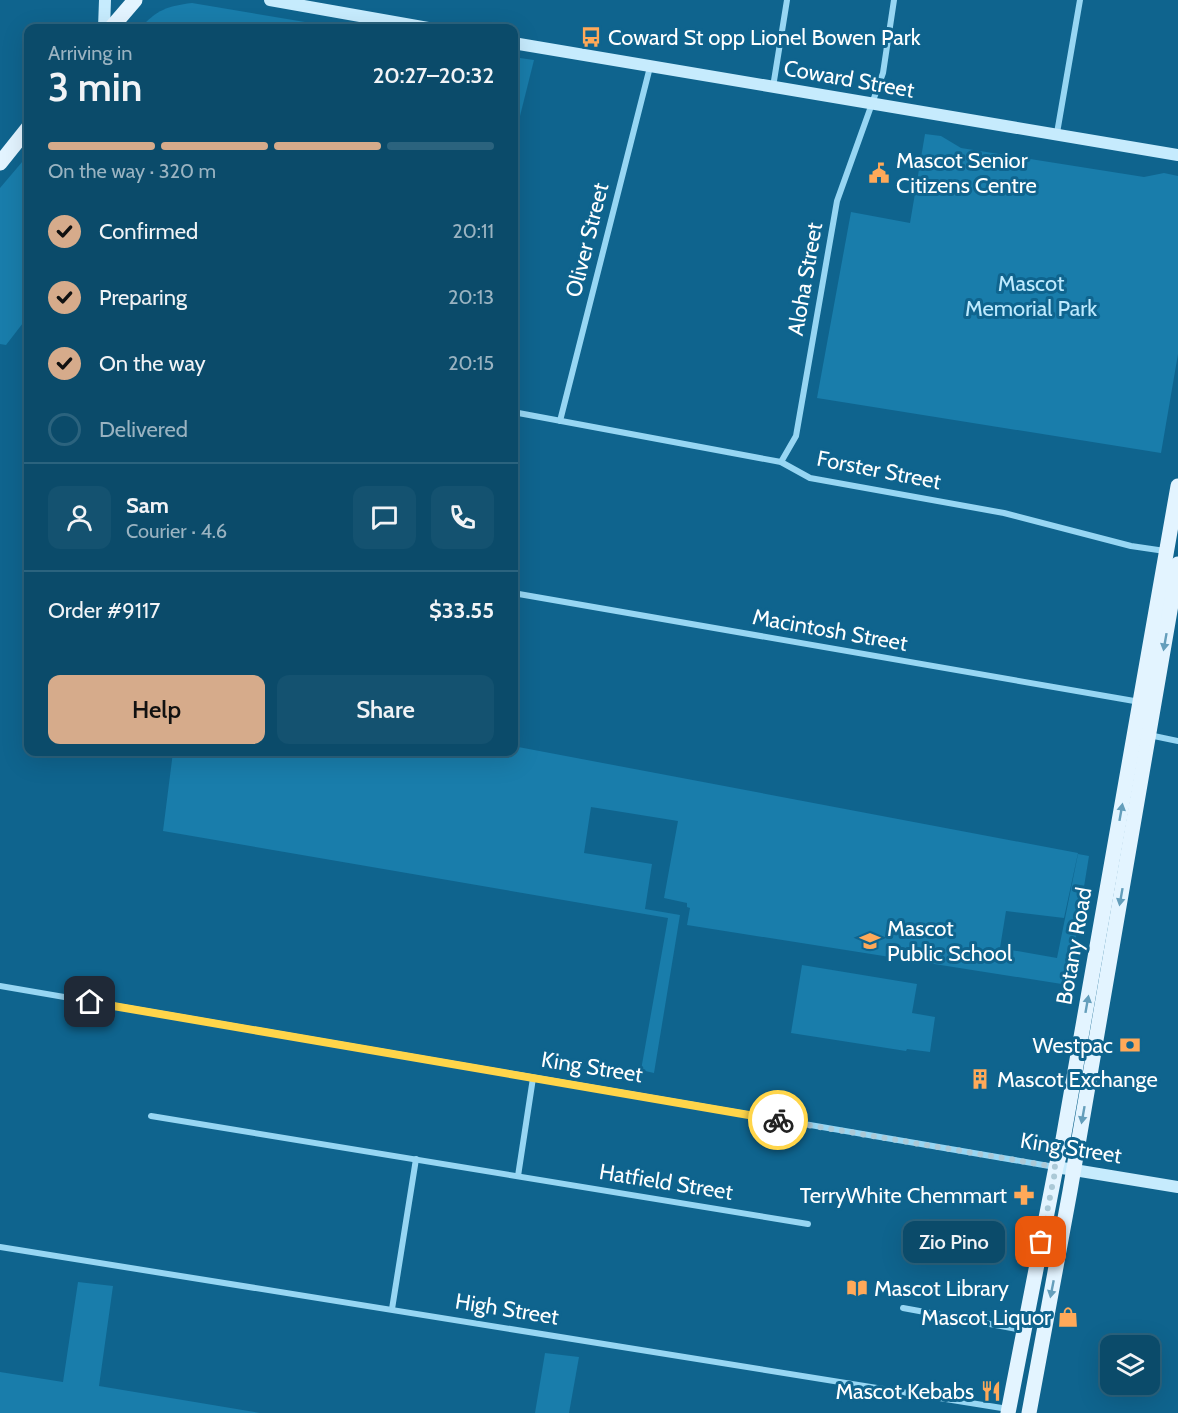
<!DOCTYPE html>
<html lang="en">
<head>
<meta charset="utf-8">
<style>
  :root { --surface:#0b4b6a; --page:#145270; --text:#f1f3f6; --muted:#9ab3c1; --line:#2b637e; --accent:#d6ab8b }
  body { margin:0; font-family:Cabin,sans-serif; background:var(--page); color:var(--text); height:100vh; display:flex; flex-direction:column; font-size:22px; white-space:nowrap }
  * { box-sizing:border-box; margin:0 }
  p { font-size:20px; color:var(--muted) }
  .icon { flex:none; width:33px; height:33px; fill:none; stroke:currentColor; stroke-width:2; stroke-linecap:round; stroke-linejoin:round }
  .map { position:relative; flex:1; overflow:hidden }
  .drawer { position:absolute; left:24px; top:24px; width:494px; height:732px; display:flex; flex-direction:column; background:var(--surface); border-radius:12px; box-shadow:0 6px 24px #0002,0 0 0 2px var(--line) }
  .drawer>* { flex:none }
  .buttons { position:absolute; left:1100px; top:1335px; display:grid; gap:12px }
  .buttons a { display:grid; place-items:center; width:60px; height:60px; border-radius:12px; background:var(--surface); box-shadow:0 6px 24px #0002,0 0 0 2px var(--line); font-size:30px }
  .pin { position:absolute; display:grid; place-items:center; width:51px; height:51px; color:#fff; margin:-26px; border-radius:12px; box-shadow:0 3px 9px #0006 }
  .courier { position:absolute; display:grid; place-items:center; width:60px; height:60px; margin:-30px; border:4px solid #ffd54a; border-radius:50%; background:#fff; color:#222; box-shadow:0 2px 8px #0007 }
  .bubble { position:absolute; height:42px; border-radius:12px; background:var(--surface); box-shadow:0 6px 24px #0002,0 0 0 2px var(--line); font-size:20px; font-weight:600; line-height:42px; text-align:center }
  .overview em { font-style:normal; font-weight:600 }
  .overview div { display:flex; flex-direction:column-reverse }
  .overview { display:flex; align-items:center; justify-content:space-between; height:102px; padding:0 24px }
  h1 { font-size:39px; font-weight:600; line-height:45px }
  .bar { display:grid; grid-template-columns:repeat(4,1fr); gap:9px 6px; align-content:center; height:72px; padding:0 24px }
  .bar i { height:8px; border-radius:4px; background:var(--line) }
  .bar .on { background:var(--accent) }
  .bar p { grid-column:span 4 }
  .line { display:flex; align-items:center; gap:15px; padding:0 24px; border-top:2px solid var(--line) }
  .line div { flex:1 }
  .round { display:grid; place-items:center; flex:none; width:63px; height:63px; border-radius:12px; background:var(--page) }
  ol { padding:0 24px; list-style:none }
  li { display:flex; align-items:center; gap:18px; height:66px }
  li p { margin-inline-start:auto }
  li .icon { padding:6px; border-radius:50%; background:var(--accent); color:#111; stroke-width:4 }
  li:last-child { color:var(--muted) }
  li i { width:33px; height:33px; border:3px solid var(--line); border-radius:50% }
  .action { display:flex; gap:12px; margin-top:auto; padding:12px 24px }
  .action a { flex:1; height:69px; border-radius:12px; background:var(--accent); color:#111; font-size:24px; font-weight:600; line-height:69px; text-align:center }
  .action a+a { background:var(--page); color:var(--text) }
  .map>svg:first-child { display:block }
</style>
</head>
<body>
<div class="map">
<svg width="1178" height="1413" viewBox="0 0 1178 1413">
  <rect width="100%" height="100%" fill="#0f648e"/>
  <g fill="#197dab">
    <path d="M192,3L341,28H140C157,10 167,6 192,3Z"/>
    <polygon points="513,57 534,60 513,144"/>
    <polygon points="925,134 941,136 961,148 1144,177 1164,173 1178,176 1178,354 1161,453 817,398 851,212 910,223"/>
    <polygon points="28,155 28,326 23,323 6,345 0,344 0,188"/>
    <polygon points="513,746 1078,853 1064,918 1006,911 1000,948 1057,958 1078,854 1089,856 1068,985 687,925 690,908 687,907 687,903 664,898 678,821 591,807 584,853 652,864 645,909 680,915 654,1073 641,1070 668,918 163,831 173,752 513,752"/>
    <polygon points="802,965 917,984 912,1013 935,1017 930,1052 907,1049 906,1051 791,1033"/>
    <polygon points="78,1282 113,1286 99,1386 260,1413 0,1413 0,1372 63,1382"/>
    <polygon points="545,1353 579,1357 569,1413 535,1413"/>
  </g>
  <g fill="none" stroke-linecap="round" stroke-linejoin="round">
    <g stroke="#97d6f3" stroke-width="6">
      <polyline points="773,87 787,0"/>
      <polyline points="1057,133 1080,0"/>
      <polyline points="513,412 781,462 810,478 1004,513 1131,546 1165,551"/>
      <polyline points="560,421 650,67"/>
      <polyline points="781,462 796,436 837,201 883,73 894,0"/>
      <polyline points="513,593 1140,702"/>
      <polyline points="1149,735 1178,741"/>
      <polyline points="0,986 1055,1167"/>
      <polyline points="151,1116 808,1224"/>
      <polyline points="518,1176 533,1078"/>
      <polyline points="0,1247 1008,1409"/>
      <polyline points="903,1308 1023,1330"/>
      <polyline points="392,1309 416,1159"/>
    </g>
    <g stroke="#c6ebfd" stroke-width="12">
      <polyline points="270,0 428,28"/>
      <polyline points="104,28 105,0"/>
      <polyline points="513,43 1178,155"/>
      <polyline points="1056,1167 1178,1187"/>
    </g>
    <g stroke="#e3f4ff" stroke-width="15">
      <polyline points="111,28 135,0"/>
      <polyline points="0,163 28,128"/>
      <polyline points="1008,1413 1056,1167 1062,1145 1178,486"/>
      <polyline points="1029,1413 1070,1191 1178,564"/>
    </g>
  </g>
  <defs><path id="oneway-solid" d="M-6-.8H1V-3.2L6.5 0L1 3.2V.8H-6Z" transform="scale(1.5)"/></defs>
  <g fill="#649ebb">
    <use href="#oneway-solid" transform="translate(1165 642) rotate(100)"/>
    <use href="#oneway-solid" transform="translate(1121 812) rotate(-80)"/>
    <use href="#oneway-solid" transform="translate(1121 897) rotate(100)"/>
    <use href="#oneway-solid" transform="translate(1087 1004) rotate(-80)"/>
    <use href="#oneway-solid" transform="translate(1083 1115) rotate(100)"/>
    <use href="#oneway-solid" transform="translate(1052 1289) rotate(101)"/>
  </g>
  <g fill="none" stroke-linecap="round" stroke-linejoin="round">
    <polyline stroke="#abc9d7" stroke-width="6" stroke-dasharray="0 10.8" points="778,1120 1056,1167 1041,1242"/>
    <polyline stroke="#ffd54a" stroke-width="8" points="90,1002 778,1120"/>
  </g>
  <defs>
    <g id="bus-bare" transform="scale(1.62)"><path d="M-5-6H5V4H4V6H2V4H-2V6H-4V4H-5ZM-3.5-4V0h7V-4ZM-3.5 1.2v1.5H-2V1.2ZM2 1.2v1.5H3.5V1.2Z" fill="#ffa959" stroke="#0f648e" stroke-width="2.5" paint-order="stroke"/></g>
    <g id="civic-bare" transform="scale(1.62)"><path d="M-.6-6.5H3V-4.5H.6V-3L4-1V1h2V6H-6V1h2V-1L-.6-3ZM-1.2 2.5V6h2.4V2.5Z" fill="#ffa959" stroke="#0f648e" stroke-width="2.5" paint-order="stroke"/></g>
    <g id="school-bare" transform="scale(1.62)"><path d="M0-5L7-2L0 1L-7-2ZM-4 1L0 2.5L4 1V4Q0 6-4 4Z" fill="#ffa959" stroke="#0f648e" stroke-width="2.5" paint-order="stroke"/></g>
    <g id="bank-bare" transform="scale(1.62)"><path d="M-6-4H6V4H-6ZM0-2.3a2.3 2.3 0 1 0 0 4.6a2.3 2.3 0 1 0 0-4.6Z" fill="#ffa959" stroke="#0f648e" stroke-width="2.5" paint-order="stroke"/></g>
    <g id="building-bare" transform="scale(1.62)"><path d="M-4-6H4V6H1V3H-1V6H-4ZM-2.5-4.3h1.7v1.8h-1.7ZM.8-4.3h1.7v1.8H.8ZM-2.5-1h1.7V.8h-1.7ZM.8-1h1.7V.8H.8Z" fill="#ffa959" stroke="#0f648e" stroke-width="2.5" paint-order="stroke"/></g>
    <g id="pharmacy-bare" transform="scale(1.62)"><path d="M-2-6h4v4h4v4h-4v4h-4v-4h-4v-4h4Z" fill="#ffa959" stroke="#0f648e" stroke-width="2.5" paint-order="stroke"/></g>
    <g id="library-bare" transform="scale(1.62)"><path d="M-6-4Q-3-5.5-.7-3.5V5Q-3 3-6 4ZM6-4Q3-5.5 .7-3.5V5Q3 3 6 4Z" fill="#ffa959" stroke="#0f648e" stroke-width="2.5" paint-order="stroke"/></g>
    <g id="shop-bare" transform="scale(1.62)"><path d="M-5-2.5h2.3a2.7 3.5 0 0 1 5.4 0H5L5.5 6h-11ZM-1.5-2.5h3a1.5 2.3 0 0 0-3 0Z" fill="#ffa959" stroke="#0f648e" stroke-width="2.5" paint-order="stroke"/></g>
    <g id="restaurant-bare" transform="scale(1.62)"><path d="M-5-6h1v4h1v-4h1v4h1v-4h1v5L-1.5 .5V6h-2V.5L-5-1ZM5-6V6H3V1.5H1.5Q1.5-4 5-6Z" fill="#ffa959" stroke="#0f648e" stroke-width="2.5" paint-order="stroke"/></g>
  </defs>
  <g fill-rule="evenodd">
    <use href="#bus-bare" x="591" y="37"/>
    <use href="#civic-bare" x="879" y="173"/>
    <use href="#school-bare" x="870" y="941"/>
    <use href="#bank-bare" x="1130" y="1045"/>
    <use href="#building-bare" x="980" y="1079"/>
    <use href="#pharmacy-bare" x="1024" y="1195"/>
    <use href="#library-bare" x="857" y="1288"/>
    <use href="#shop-bare" x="1068" y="1317"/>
    <use href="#restaurant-bare" x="991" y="1391"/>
  </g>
  <g text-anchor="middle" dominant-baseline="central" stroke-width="6" stroke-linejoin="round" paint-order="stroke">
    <g font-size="22" fill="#fff" stroke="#0f648e" text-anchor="start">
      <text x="608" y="37">Coward St opp Lionel Bowen Park</text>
      <text x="896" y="160">Mascot Senior<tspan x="896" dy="25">Citizens Centre</tspan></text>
      <text x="887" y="928">Mascot<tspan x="887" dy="25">Public School</tspan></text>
      <text x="1113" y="1045" text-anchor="end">Westpac</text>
      <text x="997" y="1079">Mascot Exchange</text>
      <text x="1007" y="1195" text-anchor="end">TerryWhite Chemmart</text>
      <text x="874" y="1288">Mascot Library</text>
      <text x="1051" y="1317" text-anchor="end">Mascot Liquor</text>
      <text x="974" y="1391" text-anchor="end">Mascot Kebabs</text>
    </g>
    <g font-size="22" fill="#fff" stroke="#0f648e">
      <text transform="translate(849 79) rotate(10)">Coward Street</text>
      <text transform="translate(587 240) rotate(-76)">Oliver Street</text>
      <text transform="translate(805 279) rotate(-80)">Aloha Street</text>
      <text transform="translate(879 470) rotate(11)">Forster Street</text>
      <text transform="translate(830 630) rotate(10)">Macintosh Street</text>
      <text transform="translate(1074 946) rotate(-80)">Botany Road</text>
      <text transform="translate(592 1067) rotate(9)">King Street</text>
      <text transform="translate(1071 1148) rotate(9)">King Street</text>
      <text transform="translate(666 1182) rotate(9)">Hatfield Street</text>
      <text transform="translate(507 1309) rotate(9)">High Street</text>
    </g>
    <g font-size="22" fill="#beeafe" stroke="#0f648e">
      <text x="1031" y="283">Mascot<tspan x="1031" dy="25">Memorial Park</tspan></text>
    </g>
  </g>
</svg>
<div class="buttons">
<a><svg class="icon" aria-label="layers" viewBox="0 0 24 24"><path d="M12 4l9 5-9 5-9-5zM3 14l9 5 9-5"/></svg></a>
</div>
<div class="pin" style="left:1041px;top:1242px;background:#ea580c"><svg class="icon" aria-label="bag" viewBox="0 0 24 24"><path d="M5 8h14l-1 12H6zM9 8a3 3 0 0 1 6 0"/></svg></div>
<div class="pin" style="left:90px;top:1002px;background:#1f2937"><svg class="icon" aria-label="home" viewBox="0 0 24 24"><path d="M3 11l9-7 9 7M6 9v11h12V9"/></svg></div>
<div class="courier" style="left:778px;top:1120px"><svg class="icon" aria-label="bike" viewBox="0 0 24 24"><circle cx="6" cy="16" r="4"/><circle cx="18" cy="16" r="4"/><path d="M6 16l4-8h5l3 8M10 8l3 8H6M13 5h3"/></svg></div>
<div class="bubble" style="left:903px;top:1221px;width:102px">Zio Pino</div>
<section class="drawer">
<div class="overview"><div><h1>3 min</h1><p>Arriving in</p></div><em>20:27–20:32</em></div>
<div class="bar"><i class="on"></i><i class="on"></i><i class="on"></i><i></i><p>On the way · 320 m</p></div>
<ol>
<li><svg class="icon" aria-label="check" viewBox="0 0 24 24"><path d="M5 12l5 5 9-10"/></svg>Confirmed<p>20:11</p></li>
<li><svg class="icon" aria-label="check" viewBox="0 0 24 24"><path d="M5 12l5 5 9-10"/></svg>Preparing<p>20:13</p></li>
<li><svg class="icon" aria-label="check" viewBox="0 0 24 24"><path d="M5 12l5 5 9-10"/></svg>On the way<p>20:15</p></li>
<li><i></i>Delivered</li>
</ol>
<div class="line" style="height:108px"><a class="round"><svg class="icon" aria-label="person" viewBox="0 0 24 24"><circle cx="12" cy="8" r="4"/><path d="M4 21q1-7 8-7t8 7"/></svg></a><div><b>Sam</b><p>Courier · 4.6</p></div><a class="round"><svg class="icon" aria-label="chat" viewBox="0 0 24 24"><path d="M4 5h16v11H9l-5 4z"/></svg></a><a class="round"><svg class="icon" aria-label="phone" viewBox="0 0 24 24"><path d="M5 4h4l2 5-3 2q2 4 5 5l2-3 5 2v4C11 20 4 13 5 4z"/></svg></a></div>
<div class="line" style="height:78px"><div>Order #9117</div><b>$33.55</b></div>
<div class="action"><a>Help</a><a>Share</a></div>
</section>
</div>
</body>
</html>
